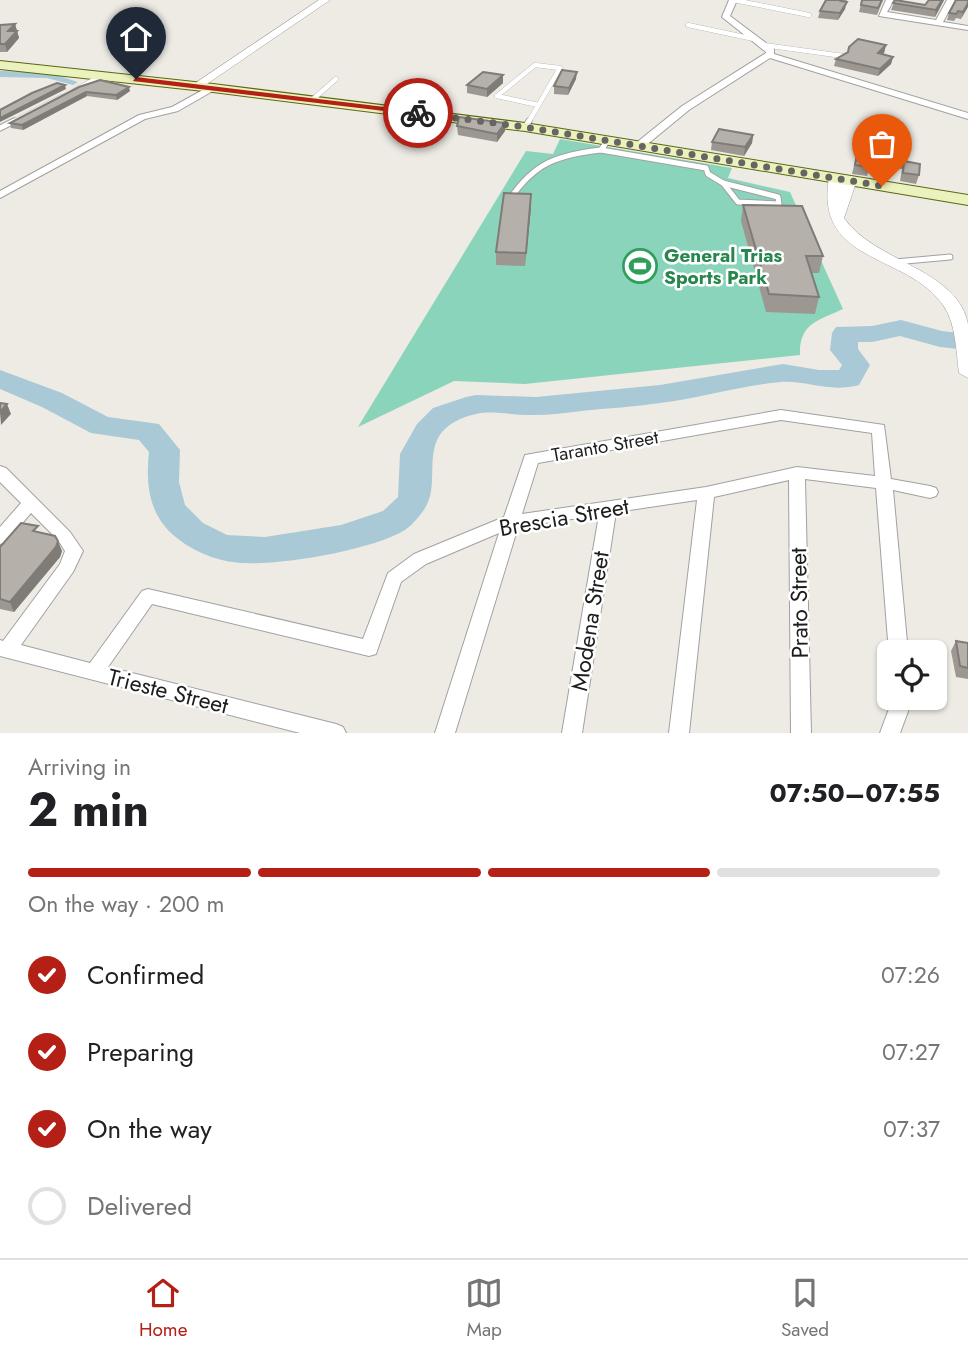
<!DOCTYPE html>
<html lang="en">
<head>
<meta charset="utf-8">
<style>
  :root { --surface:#fff; --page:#f6f6f6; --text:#202124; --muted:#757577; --line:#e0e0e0; --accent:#b42016 }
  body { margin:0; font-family:Jost,sans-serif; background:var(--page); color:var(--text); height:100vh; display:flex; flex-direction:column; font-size:26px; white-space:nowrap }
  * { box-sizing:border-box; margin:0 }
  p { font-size:23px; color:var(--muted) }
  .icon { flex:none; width:38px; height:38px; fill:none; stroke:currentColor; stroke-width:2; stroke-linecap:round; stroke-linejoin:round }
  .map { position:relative; height:733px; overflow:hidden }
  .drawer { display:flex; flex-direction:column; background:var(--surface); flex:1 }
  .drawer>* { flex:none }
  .fabs { position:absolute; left:877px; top:640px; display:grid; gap:14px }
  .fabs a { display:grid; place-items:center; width:70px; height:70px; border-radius:10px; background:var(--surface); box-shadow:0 2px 5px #0004; font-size:35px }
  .pin { position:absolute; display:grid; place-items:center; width:60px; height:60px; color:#fff; margin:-72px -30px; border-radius:50% 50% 50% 0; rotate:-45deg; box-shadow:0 0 7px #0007 }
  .pin .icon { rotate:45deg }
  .courier { position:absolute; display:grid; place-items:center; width:70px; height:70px; margin:-35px; border:5px solid #b42016; border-radius:50%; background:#fff; color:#222; box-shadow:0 2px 9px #0007 }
  .headline em { font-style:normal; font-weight:700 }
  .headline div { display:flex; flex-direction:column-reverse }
  .headline { display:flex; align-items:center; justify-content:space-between; height:119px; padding:0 28px }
  h1 { font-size:46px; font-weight:700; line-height:52px }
  .bar { display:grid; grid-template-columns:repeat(4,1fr); gap:10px 7px; align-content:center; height:84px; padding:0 28px }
  .bar i { height:9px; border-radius:5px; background:var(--line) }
  .bar .current { background:var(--accent) }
  .bar p { grid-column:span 4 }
  ol { padding:0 28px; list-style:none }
  li { display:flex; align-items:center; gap:21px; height:77px }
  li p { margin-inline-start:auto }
  li .icon { padding:7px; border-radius:50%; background:var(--accent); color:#fff; stroke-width:4 }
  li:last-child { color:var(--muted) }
  li i { width:38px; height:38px; border:4px solid var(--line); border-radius:50% }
  .dock { display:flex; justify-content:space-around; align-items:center; height:98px; border-top:2px solid var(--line); background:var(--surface); font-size:19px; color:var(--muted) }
  .dock a { display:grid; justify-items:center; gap:4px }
  .dock .current { color:var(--accent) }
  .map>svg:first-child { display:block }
</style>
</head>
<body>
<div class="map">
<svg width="968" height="733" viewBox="0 0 968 733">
  <rect width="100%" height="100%" fill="#edebe4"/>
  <path fill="#8bd4bc" d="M560,139L732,168L728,178L790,192L843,309C818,321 799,323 800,355L525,384L454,381L358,427L526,151L553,154Z"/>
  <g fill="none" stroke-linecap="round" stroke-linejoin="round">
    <polygon fill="#a9c9d6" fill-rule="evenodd" points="0,71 47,72 78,82 73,85 47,78 0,77"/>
    <path fill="#a9c9d6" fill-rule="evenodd" d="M901,320L942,331L968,334V350L940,347L900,336L872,342H858V349L870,365L859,385C829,393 807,380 780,382C740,386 700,398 660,403C634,407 608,408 581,411C566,413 550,415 534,415C516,416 494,410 476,414C408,430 447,481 423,511C418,518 412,525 405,530C372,550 284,565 245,563C224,563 198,554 181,541C150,520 145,487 149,452L139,440L91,433L42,407L0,389V370L62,393L108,417L159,424L180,450L179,482L185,505L203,523L227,535L265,537L341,525L383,511L398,497L400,454L417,424L433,408L466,397L476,395L536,397L660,385L783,364L819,370H839L842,365L830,350L832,333L836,327L872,326Z"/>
    <g stroke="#a1a1a1" stroke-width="5">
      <g id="service-far1">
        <polyline points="734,0 809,15"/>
        <polyline points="688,25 754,39"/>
        <polyline points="764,45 843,56"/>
        <polyline points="75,90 101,76"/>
        <polyline points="497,96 535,65 560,68 528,123"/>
        <polyline points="497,96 538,105"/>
        <polyline points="312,100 336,79"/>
        <polyline points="11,123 61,97"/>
      </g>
    </g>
    <g stroke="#a1a1a1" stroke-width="7">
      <g id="service">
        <polyline points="525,127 529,121"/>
        <polyline points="0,128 14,121"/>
        <polyline points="608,140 601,150 706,168 708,174 723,183"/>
        <polygon points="723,183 778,197 779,204 738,202"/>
        <path d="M510,199C535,162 558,155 601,150"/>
        <polyline points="895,262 950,257"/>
      </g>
    </g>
    <g stroke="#a1a1a1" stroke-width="2">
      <g id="minor">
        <polygon points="729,0 737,0 730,16 774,49 774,54 968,113 968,119 770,58 689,110 644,147 636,147 636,143 682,106 766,53 766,52 722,17"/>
        <polygon points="886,0 894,0 887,12 936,20 947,0 955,0 943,22 968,26 968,30 879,16"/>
        <polygon points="210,86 218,88 178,111 145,119 0,198 0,191 139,115 172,107"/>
        <path d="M781,410L884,425L891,479L930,486L936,488L938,492L936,496L930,498L893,490L908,653H889L876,488L805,479L811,733H791L789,480L714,497L689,733H669L697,500L616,512L582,733H562L599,515L518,527L455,733H435L499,533L426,564L401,582L378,648L376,654L369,656L152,604L108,667L336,724L343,727L346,733H300L0,656V640L3,641L60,564L65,551L58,540L31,513L6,542L0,544V527L21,503L0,482V466L6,468L70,532L83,551L73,572L21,645L90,663L142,591L148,589L363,639L388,573L414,554L504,517L525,455ZM781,420L872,433L875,476L797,467L706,487L522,514L538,463Z"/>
        <polygon points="893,698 913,698 900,733 880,733"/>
      </g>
    </g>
    <g stroke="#a1a1a1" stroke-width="1">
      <g id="tertiary">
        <polygon points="319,0 330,0 201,88 191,86"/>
        <path d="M836,174L843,178L842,185L845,177L850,176L857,180L844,218C874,262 958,269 968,324C968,341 968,361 968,378L959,373C956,351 956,323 943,305C907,253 814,264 829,178Z"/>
      </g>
    </g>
    <g stroke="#596811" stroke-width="2">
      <polygon id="secondary" points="0,61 213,84 525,123 968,195 968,205 525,131 213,92 0,69"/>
    </g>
    <use href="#service-far1" stroke="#fff" stroke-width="4.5"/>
    <use href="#service" stroke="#fff" stroke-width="5"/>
    <use href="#minor" fill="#fff" fill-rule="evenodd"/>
    <use href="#tertiary" fill="#fff" fill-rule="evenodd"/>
    <use href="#secondary" fill="#ecf2be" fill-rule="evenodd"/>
  </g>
  <g fill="#9d9792">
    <polygon points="826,0 847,0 845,2 845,9 838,20 818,18 820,11"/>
    <polygon points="862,0 883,0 877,15 859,12"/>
    <polygon points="895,0 903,0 902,1 925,5 944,0 935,17 891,10"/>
    <polygon points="968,0 961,19 956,18 954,21 947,20 949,13"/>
    <polygon points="15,24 19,38 7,52 0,52 0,25"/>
    <polygon points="886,45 884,53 883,54 893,57 891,64 878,76 834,66 836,59"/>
    <polygon points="503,75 503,83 487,97 467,93 467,85"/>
    <polygon points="576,79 568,95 554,94 554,86"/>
    <polygon points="79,87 130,91 117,100 87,96 23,130 11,128 10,123"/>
    <polygon points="457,126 505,131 497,142 458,135"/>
    <polygon points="753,135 752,143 744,156 711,150 712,142"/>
    <polygon points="858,149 906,162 919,175 916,184 900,181 902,169 870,166 867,176 852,174"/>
    <polygon points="743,205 823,256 819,273 811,273 819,297 815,314 766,312 741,221"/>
    <polygon points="531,207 525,266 496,265 496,252"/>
    <polygon points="40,533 62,551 60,557 14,612 0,609 0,547"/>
    <polygon points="956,641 968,643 968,679 956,677 951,651"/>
  </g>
  <g fill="#7f7b77">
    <polygon points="942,0 944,0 935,17 936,10"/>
    <polygon points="847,2 845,9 838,20 840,13"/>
    <polygon points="968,3 968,7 961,19 963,12"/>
    <polygon points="15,24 19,38 7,52 5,44 8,31"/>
    <polygon points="886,45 884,53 876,61 878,53"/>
    <polygon points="893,57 891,64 878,76 880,69"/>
    <polygon points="577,72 576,79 568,95 569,88"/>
    <polygon points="503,75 503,83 487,97 487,89"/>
    <polygon points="65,85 66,89 0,122 0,118"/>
    <polygon points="129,87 130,91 117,100 116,95"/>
    <polygon points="86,92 87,96 23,130 22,125"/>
    <polygon points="505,123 505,131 497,142 497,134"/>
    <polygon points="753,135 752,143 744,156 745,147"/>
    <polygon points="531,194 531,207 525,266 526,253"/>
    <polygon points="7,404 11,414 1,425 0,412"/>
    <polygon points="58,541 62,551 60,557 14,612 10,602"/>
  </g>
  <g fill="#b6b0aa" stroke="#7f7b77" stroke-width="2">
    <polygon points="826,0 842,0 841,1 847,2 840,13 820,11"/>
    <polygon points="862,0 882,0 878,8 861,5"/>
    <polygon points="895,0 925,5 929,0 942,0 936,10 893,3"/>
    <polygon points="956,0 968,0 968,3 963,12 958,11 956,14 949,13"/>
    <polygon points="15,24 8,31 17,31 5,44 0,44 0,25"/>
    <polygon points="858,39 886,45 878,53 893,57 880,69 836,59 848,52 849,47"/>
    <polygon points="562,70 577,72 569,88 554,86"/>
    <polygon points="483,72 503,75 487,89 467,85"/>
    <polygon points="100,80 129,87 116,95 86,92 22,125 10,123 79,87"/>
    <polygon points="57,83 65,85 0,118 0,110 32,93"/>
    <polygon points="459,117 505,123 497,134 457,126"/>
    <polygon points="719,129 753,135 745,147 712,142"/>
    <polygon points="865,143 908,150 906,161 871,157 869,167 855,165 858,149"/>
    <polygon points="904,161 920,164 919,175 903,173"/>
    <polygon points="504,193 531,194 526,253 496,252"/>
    <polygon points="743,205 802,206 823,256 806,256 819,297 769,294"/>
    <polygon points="0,403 7,404 0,412"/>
    <polygon points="21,523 38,526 33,531 55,536 58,541 56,547 10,602 0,599 0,547"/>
    <polygon points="956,641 968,643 968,668 960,666"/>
  </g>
  <polygon fill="#b42016" points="136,77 418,111 422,113 418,115 133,81"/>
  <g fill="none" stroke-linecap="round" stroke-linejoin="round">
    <polyline stroke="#666563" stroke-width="7" stroke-dasharray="0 12.6" points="418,113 525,127 882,186"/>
  </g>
  <defs>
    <g id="stadium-ring" transform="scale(1.75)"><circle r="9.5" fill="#fff" stroke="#2e9e5b" stroke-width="1.5"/><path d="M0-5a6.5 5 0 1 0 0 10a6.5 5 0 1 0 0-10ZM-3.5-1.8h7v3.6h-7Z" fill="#2e9e5b"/></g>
  </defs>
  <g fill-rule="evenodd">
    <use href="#stadium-ring" x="640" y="266"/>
  </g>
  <g text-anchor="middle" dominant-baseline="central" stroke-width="5" stroke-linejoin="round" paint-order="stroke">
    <g font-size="19" font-weight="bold" fill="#27864d" stroke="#fff" text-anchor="start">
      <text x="664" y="255">General Trias<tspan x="664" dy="22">Sports Park</tspan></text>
    </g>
    <g font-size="19" fill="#1d1d1d" stroke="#fff">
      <text transform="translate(605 446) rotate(-10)">Taranto Street</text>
    </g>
    <g font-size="23" fill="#1d1d1d" stroke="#fff">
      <text transform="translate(564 517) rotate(-10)">Brescia Street</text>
      <text transform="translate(799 603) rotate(-91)">Prato Street</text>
      <text transform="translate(590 621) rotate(-81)">Modena Street</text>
      <text transform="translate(168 691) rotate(14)">Trieste Street</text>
    </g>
  </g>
</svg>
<div class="fabs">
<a><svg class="icon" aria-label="locate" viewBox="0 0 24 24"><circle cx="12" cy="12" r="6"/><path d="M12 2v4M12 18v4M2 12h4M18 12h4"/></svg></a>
</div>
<div class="pin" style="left:882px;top:186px;background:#ea580c"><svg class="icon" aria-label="bag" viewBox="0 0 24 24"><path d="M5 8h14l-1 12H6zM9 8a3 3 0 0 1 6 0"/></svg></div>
<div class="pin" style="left:136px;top:79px;background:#1f2937"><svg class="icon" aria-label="home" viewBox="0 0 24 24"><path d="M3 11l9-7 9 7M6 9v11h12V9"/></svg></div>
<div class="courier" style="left:418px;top:113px"><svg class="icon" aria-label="bike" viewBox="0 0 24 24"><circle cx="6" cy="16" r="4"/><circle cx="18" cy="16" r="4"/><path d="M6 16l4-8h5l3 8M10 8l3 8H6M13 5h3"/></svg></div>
</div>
<section class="drawer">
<div class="headline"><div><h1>2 min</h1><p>Arriving in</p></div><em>07:50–07:55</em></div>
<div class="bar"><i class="current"></i><i class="current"></i><i class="current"></i><i></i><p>On the way · 200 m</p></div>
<ol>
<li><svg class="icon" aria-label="check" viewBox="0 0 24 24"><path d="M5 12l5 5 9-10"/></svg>Confirmed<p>07:26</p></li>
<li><svg class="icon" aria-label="check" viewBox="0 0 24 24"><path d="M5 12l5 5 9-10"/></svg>Preparing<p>07:27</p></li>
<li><svg class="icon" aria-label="check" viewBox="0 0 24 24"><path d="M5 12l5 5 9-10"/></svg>On the way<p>07:37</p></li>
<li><i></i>Delivered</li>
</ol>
</section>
<nav class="dock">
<a class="current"><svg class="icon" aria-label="home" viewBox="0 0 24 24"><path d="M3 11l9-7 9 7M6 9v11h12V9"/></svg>Home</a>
<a><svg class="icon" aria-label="map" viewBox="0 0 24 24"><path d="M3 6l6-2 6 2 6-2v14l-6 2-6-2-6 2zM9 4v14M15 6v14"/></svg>Map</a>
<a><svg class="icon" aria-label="saved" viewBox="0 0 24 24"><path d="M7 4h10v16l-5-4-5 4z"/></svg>Saved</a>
</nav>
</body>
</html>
